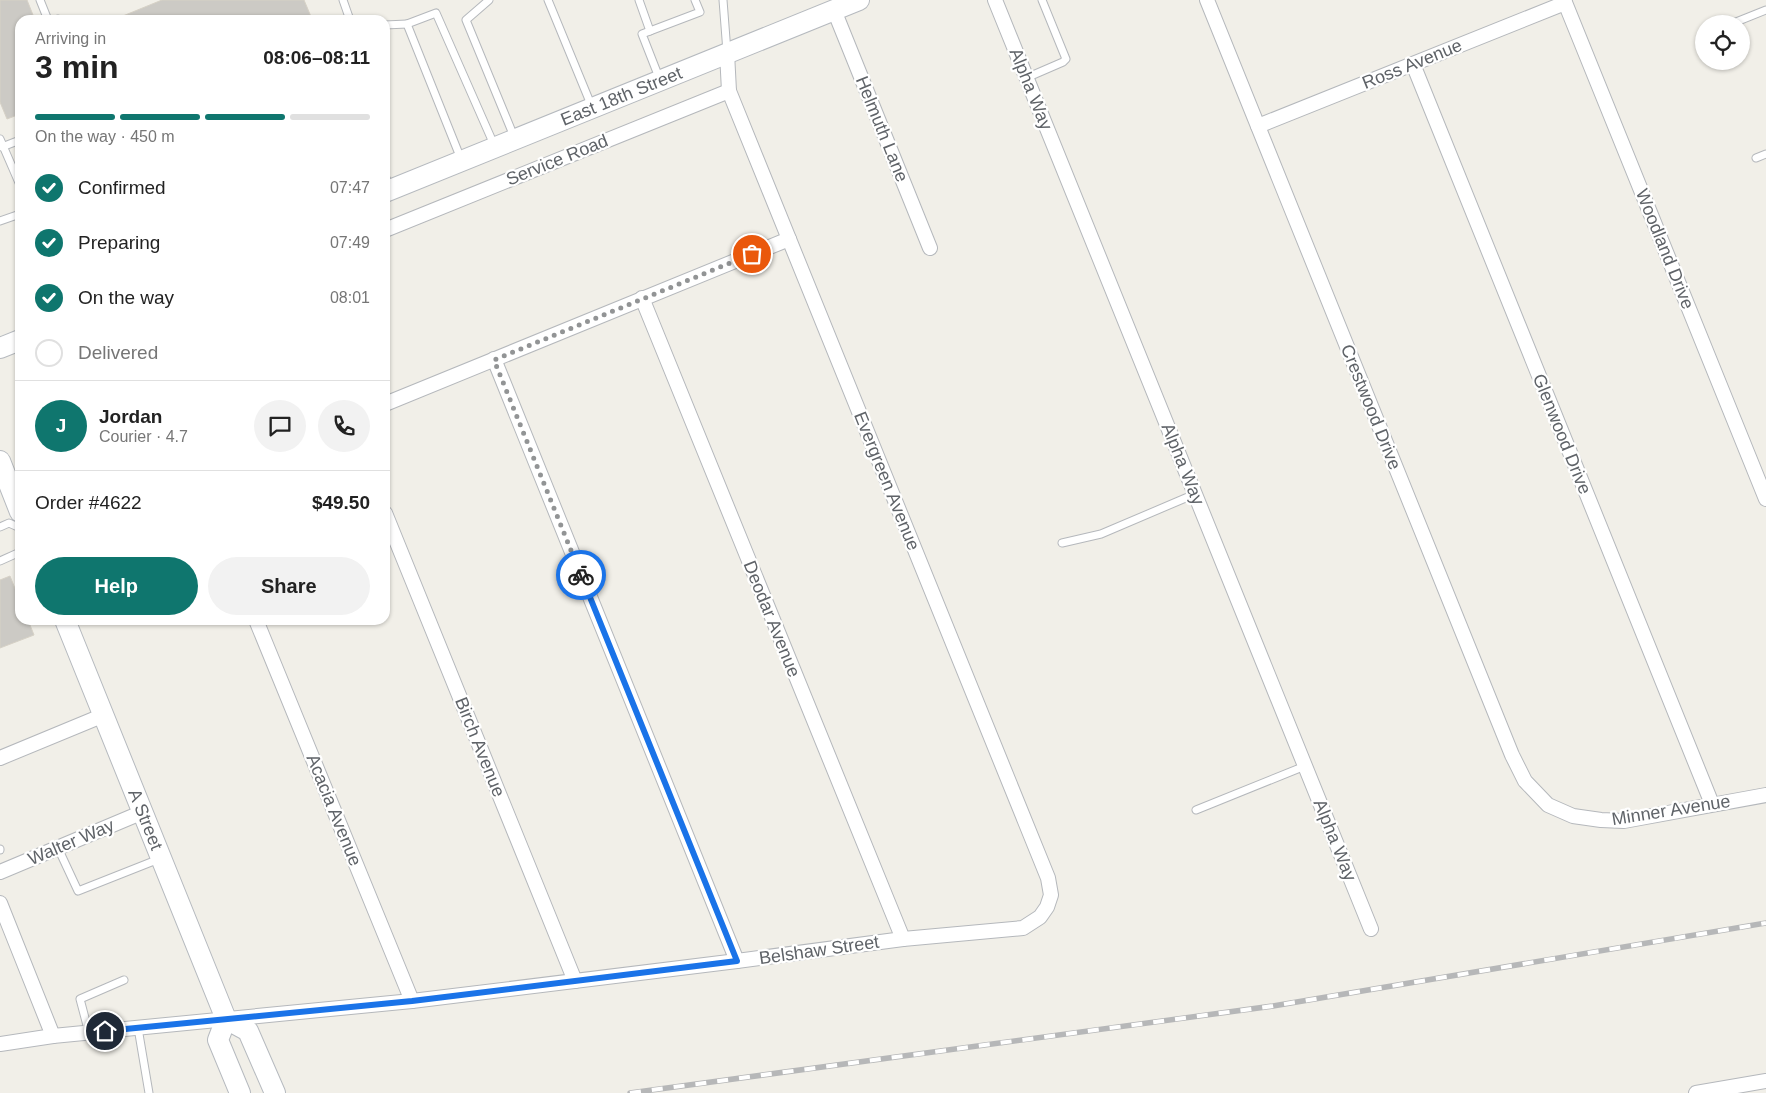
<!DOCTYPE html>
<html lang="en">
<head>
<meta charset="utf-8">
<style>
  :root { --surface:#fff; --page:#f2f2f2; --text:#222; --muted:#767676; --line:#e0e0e0; --accent:#0f766e }
  body { margin:0; font-family:Arial,sans-serif; background:var(--page); color:var(--text); height:100vh; display:flex; flex-direction:column; font-size:19px; white-space:nowrap }
  * { box-sizing:border-box; margin:0 }
  p { font-size:16px; color:var(--muted) }
  .icon { flex:none; width:28px; height:28px; fill:none; stroke:currentColor; stroke-width:2; stroke-linecap:round; stroke-linejoin:round }
  .map { position:relative; flex:1; overflow:hidden }
  .sheet { position:absolute; left:15px; top:15px; width:375px; height:610px; display:flex; flex-direction:column; background:var(--surface); border-radius:15px; box-shadow:0 1px 4px #0004 }
  .sheet>* { flex:none }
  .fabs { position:absolute; left:1695px; top:15px; display:grid; gap:10px }
  .fabs a { display:grid; place-items:center; width:55px; height:55px; border-radius:50%; background:var(--surface); box-shadow:0 1px 4px #0004; font-size:25px }
  .pin { position:absolute; display:grid; place-items:center; width:42px; height:42px; color:#fff; margin:-21px; border:2px solid #fff; border-radius:50%; box-shadow:0 1px 5px #0007 }
  .courier { position:absolute; display:grid; place-items:center; width:50px; height:50px; margin:-25px; border:4px solid #1a73e8; border-radius:50%; background:#fff; color:#222; box-shadow:0 1px 6px #0007 }
  .head em { font-style:normal; font-weight:600 }
  .head div { display:flex; flex-direction:column-reverse }
  .head { display:flex; align-items:center; justify-content:space-between; height:85px; padding:0 20px }
  h1 { font-size:32px; font-weight:600; line-height:38px }
  .bar { display:grid; grid-template-columns:repeat(4,1fr); gap:8px 5px; align-content:center; height:60px; padding:0 20px }
  .bar i { height:6px; border-radius:4px; background:var(--line) }
  .bar .current { background:var(--accent) }
  .bar p { grid-column:span 4 }
  .line { display:flex; align-items:center; gap:12px; padding:0 20px; border-top:1px solid var(--line) }
  .line div { flex:1 }
  .round { display:grid; place-items:center; flex:none; width:52px; height:52px; border-radius:26px; background:var(--page) }
  ol { padding:0 20px; list-style:none }
  li { display:flex; align-items:center; gap:15px; height:55px }
  li p { margin-inline-start:auto }
  li .icon { padding:5px; border-radius:50%; background:var(--accent); color:#fff; stroke-width:4 }
  li:last-child { color:var(--muted) }
  li i { width:28px; height:28px; border:2px solid var(--line); border-radius:50% }
  .action { display:flex; gap:10px; margin-top:auto; padding:10px 20px }
  .action a { flex:1; height:58px; border-radius:30px; background:var(--accent); color:#fff; font-size:20px; font-weight:600; line-height:58px; text-align:center }
  .action a+a { background:var(--page); color:var(--text) }
  .map>svg:first-child { display:block }
</style>
</head>
<body>
<div class="map">
<svg width="1766" height="1093" viewBox="0 0 1766 1093">
  <rect width="100%" height="100%" fill="#f1efe8"/>
  <g fill="#cccac5" stroke="#d6d1c6">
    <polygon points="0,0 27,0 35,20 20,20 20,114 7,119 0,102"/>
    <polygon points="162,0 304,0 312,19 113,20"/>
    <polygon points="10,576 20,601 20,620 28,620 34,635 0,648 0,580"/>
  </g>
  <g fill="none" stroke-linecap="round" stroke-linejoin="round">
    <g stroke="#b5b8bc" stroke-width="9">
      <g id="service">
        <polyline points="40,0 48,20"/>
        <polyline points="343,0 350,20"/>
        <polyline points="489,0 466,20 515,139"/>
        <polyline points="548,0 592,107"/>
        <polyline points="639,0 650,31"/>
        <polyline points="723,0 727,52"/>
        <polyline points="55,20 58,19"/>
        <polyline points="1731,24 1766,10"/>
        <polyline points="385,25 407,24"/>
        <polyline points="1026,78 1063,62 1066,59 1042,0"/>
        <polyline points="660,80 642,34 700,12 695,0"/>
        <polyline points="0,139 20,185"/>
        <polyline points="2,147 20,140"/>
        <polyline points="1756,158 1766,154"/>
        <polyline points="461,159 407,24 436,13 495,147"/>
        <polyline points="385,176 391,189"/>
        <polyline points="0,221 20,214"/>
        <polyline points="0,527 9,523 20,528"/>
        <polyline points="1062,543 1101,534 1195,494"/>
        <polyline points="0,561 20,552"/>
        <polyline points="1196,810 1305,766"/>
        <polyline points="58,848 78,891 159,859"/>
        <polyline points="0,849 0,850"/>
        <polyline points="138,1028 149,1093"/>
        <polyline points="89,1033 80,999 124,980"/>
      </g>
    </g>
    <g stroke="#b5b8bc" stroke-width="16">
      <g id="minor">
        <polyline points="995,0 1371,929"/>
        <polyline points="1207,0 1512,755 1525,781 1548,805 1573,816 1601,820 1624,821 1766,795"/>
        <polyline points="1564,0 1766,499"/>
        <polyline points="834,10 930,248"/>
        <polyline points="1413,64 1712,804"/>
        <polyline points="1258,126 1565,3"/>
        <polyline points="385,230 729,91"/>
        <polyline points="642,298 903,939"/>
        <polyline points="494,359 737,961"/>
        <polyline points="385,404 789,239"/>
        <polyline points="385,513 575,981"/>
        <polyline points="256,620 412,1001"/>
        <polyline points="0,758 104,715"/>
        <polyline points="0,872 143,812"/>
        <polyline points="0,903 53,1036"/>
        <polyline points="0,1044 53,1036 412,1001 737,961 903,939 1023,928 1040,917 1047,907 1051,895 1048,878 729,91 727,53"/>
        <polyline points="1696,1093 1766,1081"/>
      </g>
    </g>
    <g stroke="#b6babf" stroke-width="22">
      <g id="secondary">
        <path id="s1" d="M385,192L859,0"/>
        <polyline points="0,348 20,340"/>
        <polyline points="0,461 20,512"/>
        <path id="s2" d="M65,620L226,1019L248,1031L275,1093"/>
        <polyline points="226,1019 218,1040 240,1093"/>
      </g>
    </g>
    <use href="#service" stroke="#fff" stroke-width="7"/>
    <use href="#minor" stroke="#fff" stroke-width="14"/>
    <use href="#secondary" stroke="#fff" stroke-width="20"/>
    <g stroke="#b6b7b8" stroke-width="5.5">
      <polyline id="rail" points="630,1093 1273,1006 1766,923"/>
    </g>
    <use href="#rail" stroke="#fff" stroke-width="4" stroke-dasharray="11" stroke-linecap="butt"/>
  </g>
  <g fill="none" stroke-linecap="round" stroke-linejoin="round">
    <polyline stroke="#929495" stroke-width="5" stroke-dasharray="0 9" points="581,575 494,360 752,254"/>
    <polyline stroke="#1a73e8" stroke-width="6" points="105,1031 412,1001 737,961 581,575"/>
  </g>
  <g text-anchor="middle" dominant-baseline="central" stroke-width="4.5" stroke-linejoin="round" paint-order="stroke">
    <g font-size="18" fill="#5f6368" stroke="#fff">
      <text transform="translate(1412 64) rotate(-22)">Ross Avenue</text>
      <text transform="translate(1031 89) rotate(68)">Alpha Way</text>
      <text stroke="none"><textPath href="#s1" startOffset="255">East 18th Street</textPath></text>
      <text transform="translate(882 129) rotate(68)">Helmuth Lane</text>
      <text transform="translate(557 160) rotate(-22)">Service Road</text>
      <text transform="translate(1665 249) rotate(68)">Woodland Drive</text>
      <text transform="translate(1371 407) rotate(68)">Crestwood Drive</text>
      <text transform="translate(1562 434) rotate(68)">Glenwood Drive</text>
      <text transform="translate(1183 464) rotate(68)">Alpha Way</text>
      <text transform="translate(887 481) rotate(68)">Evergreen Avenue</text>
      <text transform="translate(772 619) rotate(68)">Deodar Avenue</text>
      <text transform="translate(480 747) rotate(68)">Birch Avenue</text>
      <text transform="translate(334 810) rotate(68)">Acacia Avenue</text>
      <text transform="translate(1671 810) rotate(-9)">Minner Avenue</text>
      <text stroke="none"><textPath href="#s2" startOffset="215">A Street</textPath></text>
      <text transform="translate(1335 840) rotate(68)">Alpha Way</text>
      <text transform="translate(71 842) rotate(-23)">Walter Way</text>
      <text transform="translate(819 950) rotate(-8)">Belshaw Street</text>
    </g>
  </g>
</svg>
<div class="fabs">
<a><svg class="icon" aria-label="locate" viewBox="0 0 24 24"><circle cx="12" cy="12" r="6"/><path d="M12 2v4M12 18v4M2 12h4M18 12h4"/></svg></a>
</div>
<div class="pin" style="left:752px;top:254px;background:#ea580c"><svg class="icon" aria-label="bag" viewBox="0 0 24 24"><path d="M5 8h14l-1 12H6zM9 8a3 3 0 0 1 6 0"/></svg></div>
<div class="pin" style="left:105px;top:1031px;background:#1f2937"><svg class="icon" aria-label="home" viewBox="0 0 24 24"><path d="M3 11l9-7 9 7M6 9v11h12V9"/></svg></div>
<div class="courier" style="left:581px;top:575px"><svg class="icon" aria-label="bike" viewBox="0 0 24 24"><circle cx="6" cy="16" r="4"/><circle cx="18" cy="16" r="4"/><path d="M6 16l4-8h5l3 8M10 8l3 8H6M13 5h3"/></svg></div>
<section class="sheet">
<div class="head"><div><h1>3 min</h1><p>Arriving in</p></div><em>08:06–08:11</em></div>
<div class="bar"><i class="current"></i><i class="current"></i><i class="current"></i><i></i><p>On the way · 450 m</p></div>
<ol>
<li><svg class="icon" aria-label="check" viewBox="0 0 24 24"><path d="M5 12l5 5 9-10"/></svg>Confirmed<p>07:47</p></li>
<li><svg class="icon" aria-label="check" viewBox="0 0 24 24"><path d="M5 12l5 5 9-10"/></svg>Preparing<p>07:49</p></li>
<li><svg class="icon" aria-label="check" viewBox="0 0 24 24"><path d="M5 12l5 5 9-10"/></svg>On the way<p>08:01</p></li>
<li><i></i>Delivered</li>
</ol>
<div class="line" style="height:90px"><b class="round" style="background:var(--accent);color:#fff">J</b><div><b>Jordan</b><p>Courier · 4.7</p></div><a class="round"><svg class="icon" aria-label="chat" viewBox="0 0 24 24"><path d="M4 5h16v11H9l-5 4z"/></svg></a><a class="round"><svg class="icon" aria-label="phone" viewBox="0 0 24 24"><path d="M5 4h4l2 5-3 2q2 4 5 5l2-3 5 2v4C11 20 4 13 5 4z"/></svg></a></div>
<div class="line" style="height:65px"><div>Order #4622</div><b>$49.50</b></div>
<div class="action"><a>Help</a><a>Share</a></div>
</section>
</div>
</body>
</html>
